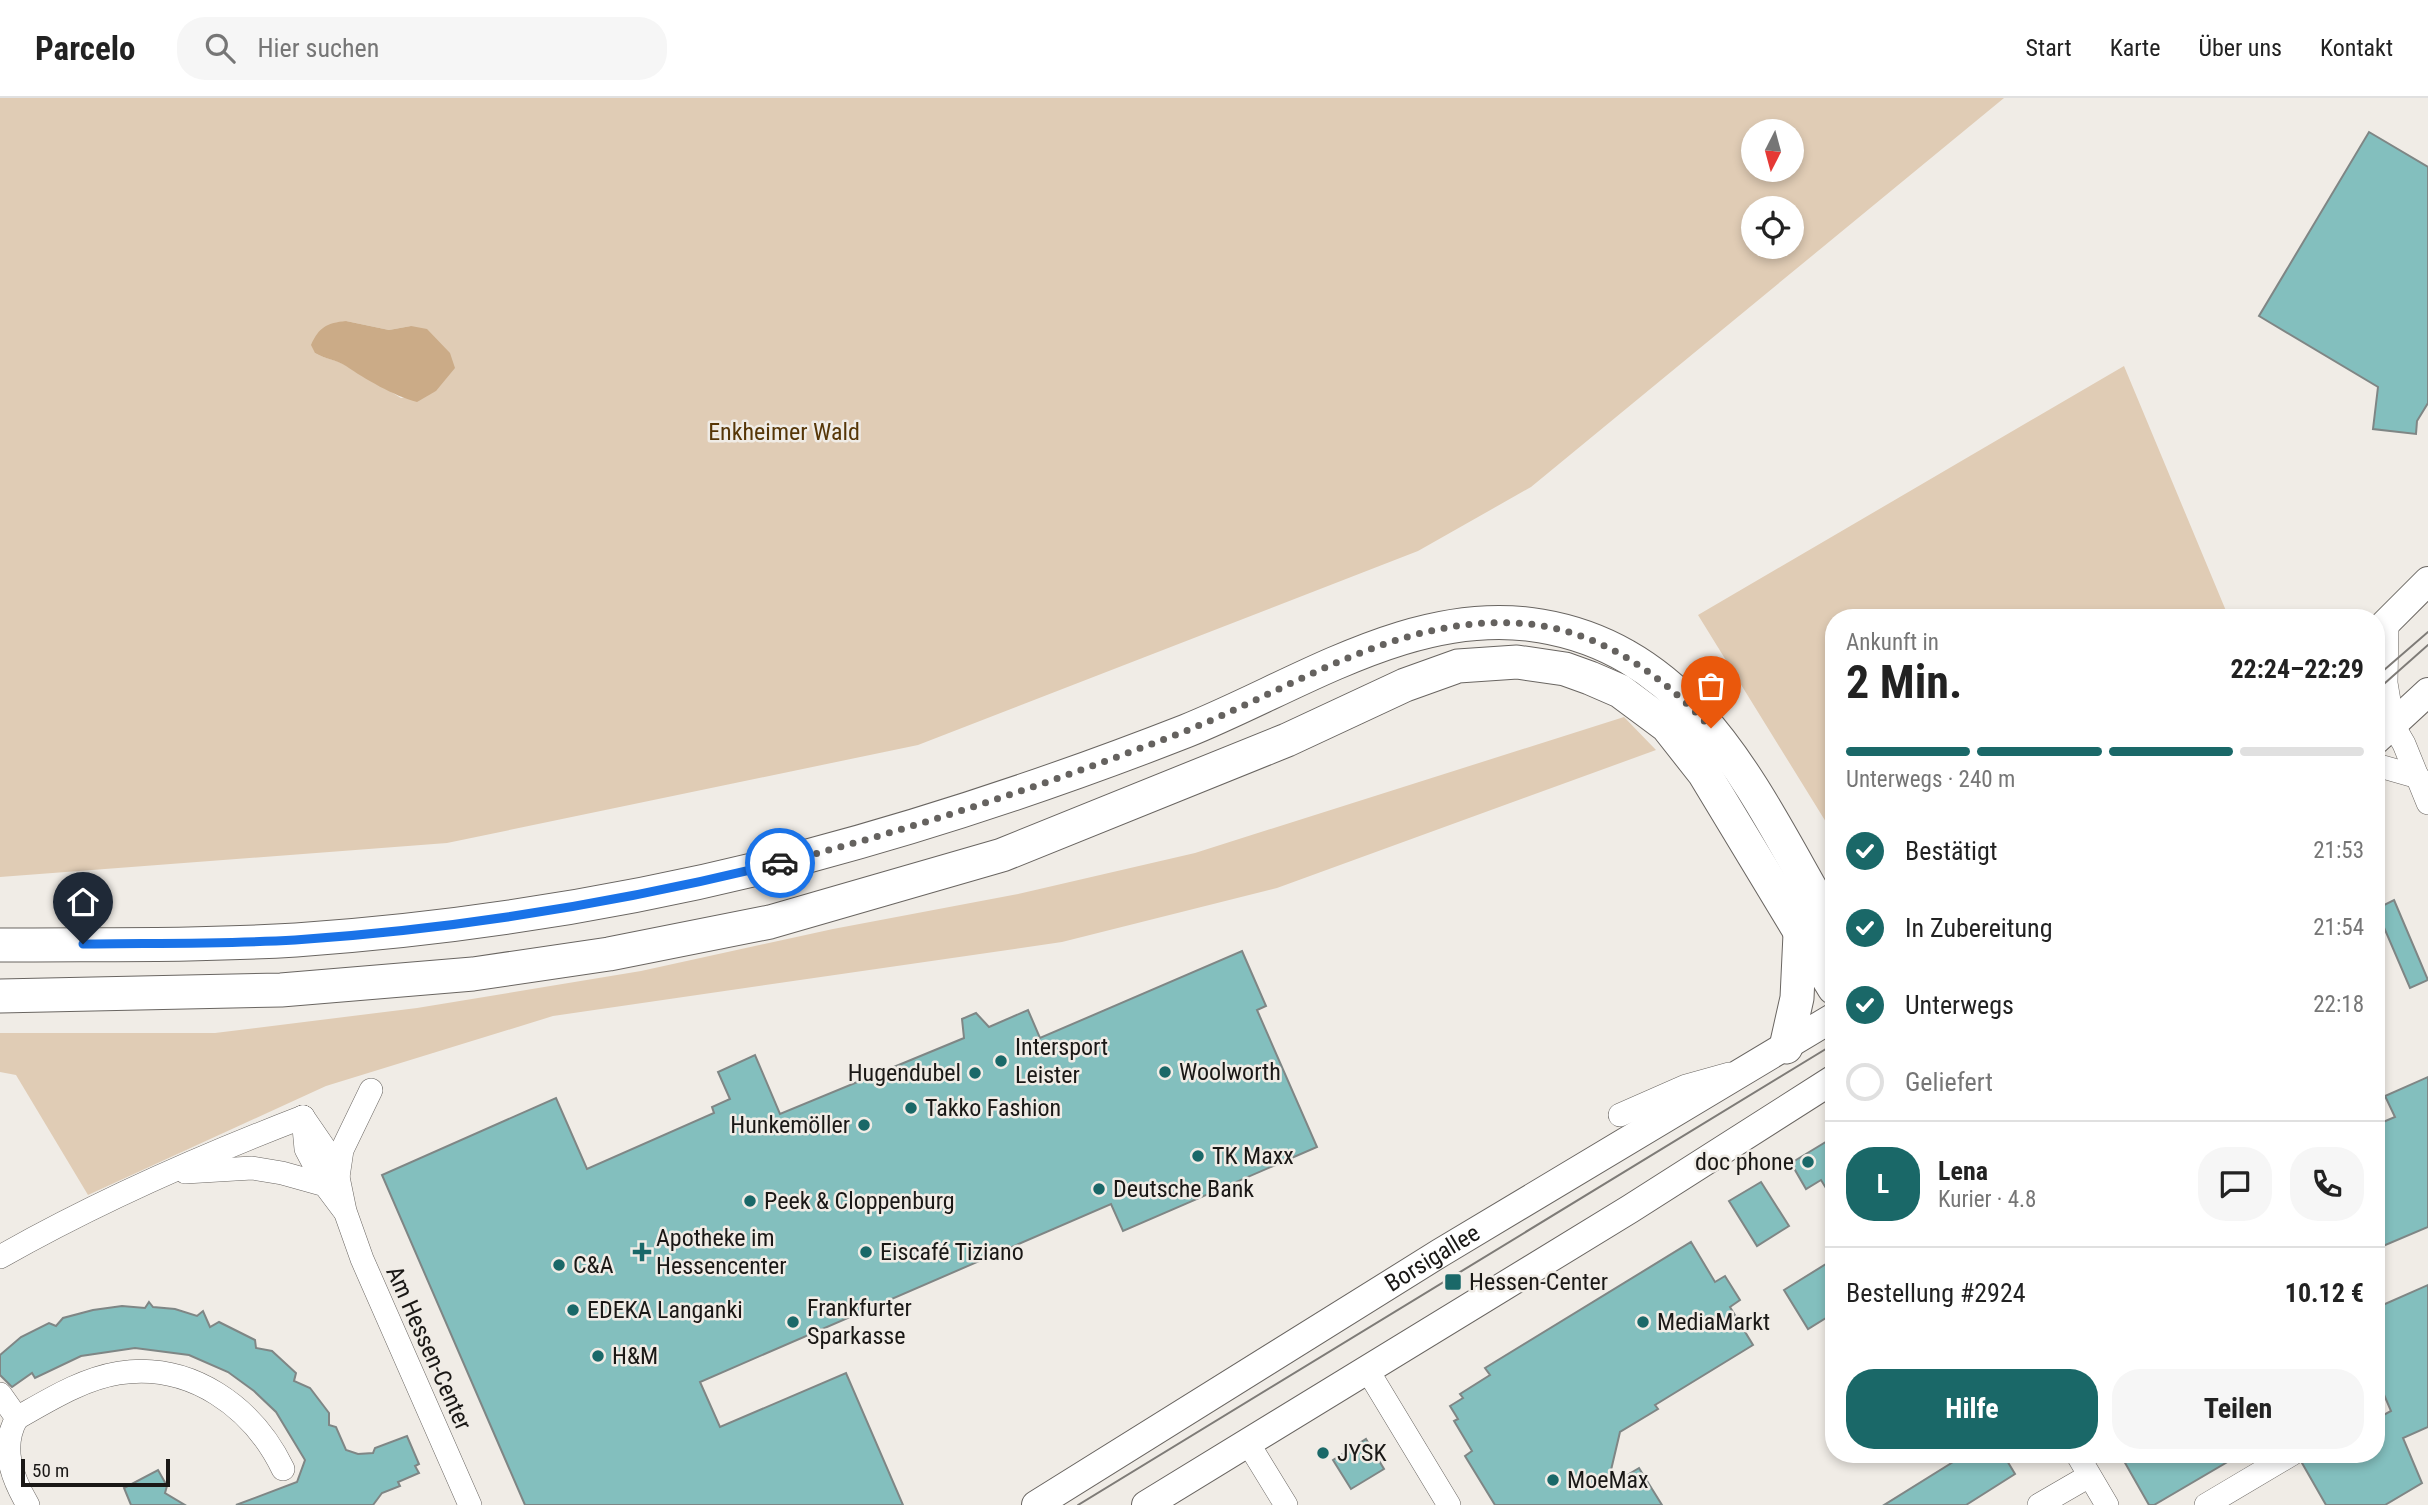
<!DOCTYPE html>
<html lang="de">
<head>
<meta charset="utf-8">
<style>
  :root { --surface:#fff; --page:#f6f6f6; --text:#222; --muted:#767676; --line:#e0e0e0; --accent:#1a6868 }
  body { margin:0; font-family:"Roboto Condensed",sans-serif; background:var(--page); color:var(--text); height:100vh; display:flex; flex-direction:column; font-size:26px; white-space:nowrap }
  * { box-sizing:border-box; margin:0 }
  p { font-size:23px; color:var(--muted) }
  .icon { flex:none; width:38px; height:38px; fill:none; stroke:currentColor; stroke-width:2; stroke-linecap:round; stroke-linejoin:round }
  .map { position:relative; flex:1; overflow:hidden }
  .sheet { position:absolute; left:1825px; top:511px; width:560px; height:854px; display:flex; flex-direction:column; background:var(--surface); border-radius:28px; box-shadow:0 4px 10px #0003 }
  .sheet>* { flex:none }
  .needle { width:46px; rotate:186deg }
  .fabs { position:absolute; left:1741px; top:21px; display:grid; gap:14px }
  .fabs a { display:grid; place-items:center; width:63px; height:63px; border-radius:50%; background:var(--surface); box-shadow:0 4px 10px #0003; font-size:35px }
  .scale { position:absolute; left:21px; bottom:18px; width:149px; box-sizing:border-box; padding-left:7px; border:4px solid #1a1816; border-top:0; font-size:19px; line-height:24px; white-space:nowrap; color:#1a1816; -webkit-text-stroke:5px #f0ece6; paint-order:stroke }
  .pin { position:absolute; display:grid; place-items:center; width:60px; height:60px; color:#fff; margin:-72px -30px; border-radius:50% 50% 50% 0; rotate:-45deg; box-shadow:0 0 7px #0007 }
  .pin .icon { rotate:45deg }
  .courier { position:absolute; display:grid; place-items:center; width:70px; height:70px; margin:-35px; border:5px solid #1a73e8; border-radius:50%; background:#fff; color:#222; box-shadow:0 2px 9px #0007 }
  .head em { font-style:normal; font-weight:700 }
  .head div { display:flex; flex-direction:column-reverse }
  .head { display:flex; align-items:center; justify-content:space-between; height:119px; padding:0 21px }
  h1 { font-size:46px; font-weight:700; line-height:52px }
  .bar { display:grid; grid-template-columns:repeat(4,1fr); gap:10px 7px; align-content:center; height:84px; padding:0 21px }
  .bar i { height:9px; border-radius:5px; background:var(--line) }
  .bar .current { background:var(--accent) }
  .bar p { grid-column:span 4 }
  .line { display:flex; align-items:center; gap:18px; padding:0 21px; border-top:2px solid var(--line) }
  .line div { flex:1 }
  .round { display:grid; place-items:center; flex:none; width:74px; height:74px; border-radius:28px; background:var(--page) }
  ol { padding:0 21px; list-style:none }
  li { display:flex; align-items:center; gap:21px; height:77px }
  li p { margin-inline-start:auto }
  li .icon { padding:7px; border-radius:50%; background:var(--accent); color:#fff; stroke-width:4 }
  li:last-child { color:var(--muted) }
  li i { width:38px; height:38px; border:4px solid var(--line); border-radius:50% }
  .button { display:flex; gap:14px; margin-top:auto; padding:14px 21px }
  .button a { flex:1; height:80px; border-radius:28px; background:var(--accent); color:#fff; font-size:28px; font-weight:700; line-height:80px; text-align:center }
  .button a+a { background:var(--page); color:var(--text) }
  header { display:flex; align-items:center; gap:42px; box-sizing:border-box; height:98px; padding:0 35px; background:var(--surface); border-bottom:2px solid var(--line) }
  header strong { font-size:33px }
  nav { display:flex; gap:38px; margin-inline-start:auto; font-size:24px }
  .search { width:490px; height:63px; background:var(--page); display:flex; align-items:center; gap:18px; box-sizing:border-box; padding:0 24px; border-radius:28px; color:var(--muted); font-size:26px }
  .map>svg:first-child { display:block }
</style>
</head>
<body>
<header>
<strong>Parcelo</strong>
<div class="search"><svg class="icon" aria-label="search" viewBox="0 0 24 24"><circle cx="10" cy="10" r="6"/><path d="M15 15l6 6"/></svg>Hier suchen</div>
<nav><a>Start</a><a>Karte</a><a>Über uns</a><a>Kontakt</a></nav>
</header>
<div class="map">
<svg width="2428" height="1407" viewBox="0 0 2428 1407">
  <rect width="100%" height="100%" fill="#f0ece6"/>
  <g fill="#e0ccb5" fill-rule="evenodd">
    <path d="M0,0H2004L1531,389L1418,453L918,647L447,745L0,779ZM1754,33H1792V72H1754ZM1754,110H1792V149H1754ZM346,223L389,232L411,228L436,293L401,300C383,288 364,280 347,268C338,262 325,261 315,255Z"/>
    <polygon points="2124,268 2229,520 1834,520 1834,737 1698,517"/>
    <polygon points="1624,619 1656,652 1277,790 1062,844 553,918 326,988 88,1097 16,977 0,974 0,935 215,935 417,910 641,873 833,831 1018,796 1195,755"/>
  </g>
  <path fill="#cbab87" d="M346,223L389,232L411,228L427,231L450,255L455,270L436,293L417,304C394,298 365,281 346,268C337,262 325,261 315,255L311,247C319,229 327,225 346,223Z"/>
  <g fill="#83bfbe" stroke="#7f8685" stroke-width="2">
    <polygon points="2369,34 2428,69 2428,305 2417,323 2416,336 2373,331 2378,289 2259,218"/>
    <polygon points="2394,802 2428,882 2410,890 2376,811"/>
    <polygon points="1242,853 1266,908 1257,912 1317,1049 1123,1133 1111,1106 700,1284 720,1329 846,1275 903,1407 525,1407 382,1077 556,1000 587,1071 714,1015 712,1009 730,1001 718,974 755,957 780,1016 964,940 962,921 976,915 989,929 1028,912 1040,940"/>
    <polygon points="2428,979 2428,1129 2376,1151 2376,1027 2395,1019 2385,998"/>
    <polygon points="1834,1039 1834,1103 1821,1082 1806,1091 1791,1065"/>
    <polygon points="1761,1084 1789,1128 1757,1148 1729,1103"/>
    <polygon points="1691,1144 1715,1184 1725,1178 1740,1202 1730,1209 1753,1247 1655,1307 1658,1311 1620,1334 1607,1389 1639,1370 1662,1407 1495,1407 1465,1358 1472,1353 1454,1323 1458,1321 1450,1308 1463,1300 1460,1296 1490,1277 1485,1270"/>
    <polygon points="1834,1161 1834,1215 1808,1231 1784,1192"/>
    <polygon points="2428,1187 2428,1329 2403,1340 2422,1385 2385,1407 2326,1407 2302,1365 2315,1356 2376,1356 2376,1321 2391,1313 2376,1278 2376,1210"/>
    <polygon points="149,1204 153,1209 175,1211 197,1218 203,1213 210,1229 219,1224 255,1242 256,1250 272,1253 296,1275 294,1283 310,1290 329,1315 329,1327 336,1329 346,1352 358,1356 373,1355 375,1350 407,1338 419,1366 415,1368 419,1375 398,1384 400,1388 382,1395 373,1407 236,1407 297,1384 305,1362 276,1314 254,1293 228,1274 189,1257 135,1250 81,1258 35,1280 32,1275 12,1289 0,1277 0,1257 21,1239 49,1225 56,1228 63,1220 93,1212 122,1208 145,1210"/>
    <polygon points="1366,1341 1384,1371 1351,1391 1333,1362"/>
    <polygon points="1966,1356 2003,1356 2015,1376 1966,1407 1884,1407"/>
    <polygon points="2120,1356 2241,1356 2154,1407 2149,1407"/>
    <polygon points="158,1372 167,1388 165,1395 185,1407 131,1407 124,1390"/>
  </g>
  <g fill="none" stroke-linecap="round" stroke-linejoin="round">
    <g stroke="#696561" stroke-width="24">
      <g id="minor">
        <polyline points="2387,526 2386,585 2393,627 2404,646 2428,705"/>
        <polyline points="2376,667 2418,679"/>
        <polyline points="1620,1017 1686,988 1729,976"/>
        <polyline points="303,1019 325,1051 338,1079 345,1113 362,1161 470,1407"/>
        <polyline points="303,1019 306,1051 325,1087"/>
        <polyline points="185,1074 252,1070 282,1075 325,1087 343,1111"/>
        <polyline points="338,1079 342,1052 371,992"/>
        <path d="M0,1159C97,1104 199,1059 303,1019"/>
        <polyline points="1368,1273 1449,1407"/>
        <path d="M0,1296L17,1320C0,1349 12,1380 28,1407"/>
        <path d="M17,1320C49,1302 82,1281 119,1275C191,1264 253,1309 283,1371"/>
        <polyline points="1248,1345 1286,1407"/>
        <polyline points="2077,1356 2107,1407"/>
        <polyline points="2039,1407 2089,1378"/>
        <polyline points="2206,1407 2292,1356"/>
      </g>
    </g>
    <g stroke="#696561" stroke-width="30">
      <g id="major">
        <polyline points="2376,535 2428,483"/>
        <polyline points="2376,642 2428,594"/>
        <path id="s1" d="M1036,1407L1440,1155L1834,919"/>
        <polyline points="1146,1407 1630,1111 1834,981"/>
      </g>
    </g>
    <g stroke="#696561" stroke-width="35">
      <g id="highway">
        <path d="M0,847C98,846 198,848 296,842C468,830 641,802 808,758C936,724 1063,681 1186,633C1298,588 1416,506 1541,528C1702,555 1760,708 1834,831"/>
        <polyline points="0,898 281,892 473,876 609,856 770,824 1002,757 1287,642 1405,587 1458,568 1517,564 1565,571 1590,580 1620,593 1667,628 1704,675 1834,890"/>
        <polyline points="1786,949 1797,900 1800,836"/>
      </g>
    </g>
    <use href="#minor" stroke="#fff" stroke-width="23"/>
    <use href="#major" stroke="#fff" stroke-width="28"/>
    <use href="#highway" stroke="#fff" stroke-width="33"/>
    <g stroke="#7e7b77" stroke-width="2">
      <polyline points="2376,579 2428,534"/>
      <polyline points="2376,593 2428,547"/>
      <polyline points="1078,1407 1834,946"/>
    </g>
  </g>
  <g fill="none" stroke-linecap="round" stroke-linejoin="round">
    <path stroke="#65625f" stroke-width="7" stroke-dasharray="0 12.6" d="M780,765C917,730 1051,685 1183,634C1292,591 1395,519 1516,525C1595,529 1659,574 1711,630"/>
    <path stroke="#1a73e8" stroke-width="9" d="M83,846C154,845 224,846 295,842C458,831 622,804 780,765"/>
  </g>
  <g fill="#1a6868" stroke="#f0ece6" stroke-width="2.5">
    <circle cx="1001" cy="963" r="7"/>
    <circle cx="1165" cy="974" r="7"/>
    <circle cx="975" cy="975" r="7"/>
    <circle cx="911" cy="1010" r="7"/>
    <circle cx="864" cy="1027" r="7"/>
    <circle cx="1198" cy="1058" r="7"/>
    <circle cx="1808" cy="1064" r="7"/>
    <circle cx="1099" cy="1091" r="7"/>
    <circle cx="750" cy="1103" r="7"/>
    <path d="M638.5 1143.5h7v7h7v7h-7v7h-7v-7h-7v-7h7z"/>
    <circle cx="866" cy="1154" r="7"/>
    <circle cx="559" cy="1167" r="7"/>
    <rect x="1444" y="1175" width="18" height="18" rx="3.5"/>
    <circle cx="573" cy="1212" r="7"/>
    <circle cx="793" cy="1224" r="7"/>
    <circle cx="1643" cy="1224" r="7"/>
    <circle cx="598" cy="1258" r="7"/>
    <circle cx="1323" cy="1355" r="7"/>
    <circle cx="1553" cy="1382" r="7"/>
  </g>
  <g text-anchor="middle" dominant-baseline="central" stroke-width="5" stroke-linejoin="round" paint-order="stroke">
    <g font-size="24" fill="#563607" stroke="#f0ece6">
      <text x="784" y="334">Enkheimer Wald</text>
    </g>
    <g font-size="24" fill="#1a1816" stroke="#f0ece6" text-anchor="start">
      <text x="1015" y="949">Intersport<tspan x="1015" dy="28">Leister</tspan></text>
      <text x="1179" y="974">Woolworth</text>
      <text x="961" y="975" text-anchor="end">Hugendubel</text>
      <text x="925" y="1010">Takko Fashion</text>
      <text x="850" y="1027" text-anchor="end">Hunkemöller</text>
      <text x="1212" y="1058">TK Maxx</text>
      <text x="1794" y="1064" text-anchor="end">doc phone</text>
      <text x="1113" y="1091">Deutsche Bank</text>
      <text x="764" y="1103">Peek &amp; Cloppenburg</text>
      <text x="656" y="1140">Apotheke im<tspan x="656" dy="28">Hessencenter</tspan></text>
      <text x="880" y="1154">Eiscafé Tiziano</text>
      <text x="573" y="1167">C&amp;A</text>
      <text x="1469" y="1184">Hessen-Center</text>
      <text x="807" y="1210">Frankfurter<tspan x="807" dy="28">Sparkasse</tspan></text>
      <text x="587" y="1212">EDEKA Langanki</text>
      <text x="1657" y="1224">MediaMarkt</text>
      <text x="612" y="1258">H&amp;M</text>
      <text x="1337" y="1355">JYSK</text>
      <text x="1567" y="1382">MoeMax</text>
    </g>
    <g font-size="24" fill="#1a1816" stroke="#f0ece6">
      <text stroke="none"><textPath href="#s1" startOffset="467">Borsigallee</textPath></text>
      <text transform="translate(429 1250) rotate(66)">Am Hessen-Center</text>
    </g>
  </g>
</svg>
<div class="fabs">
<a><svg class="needle" viewBox="-14 -14 28 28"><path d="M0-13l5 13h-10z" fill="#e53935"/><path d="M0 13l5-13h-10z" fill="#767676"/></svg></a>
<a><svg class="icon" aria-label="locate" viewBox="0 0 24 24"><circle cx="12" cy="12" r="6"/><path d="M12 2v4M12 18v4M2 12h4M18 12h4"/></svg></a>
</div>
<div class="scale">50 m</div>
<div class="pin" style="left:1711px;top:630px;background:#ea580c"><svg class="icon" aria-label="bag" viewBox="0 0 24 24"><path d="M5 8h14l-1 12H6zM9 8a3 3 0 0 1 6 0"/></svg></div>
<div class="pin" style="left:83px;top:846px;background:#1f2937"><svg class="icon" aria-label="home" viewBox="0 0 24 24"><path d="M3 11l9-7 9 7M6 9v11h12V9"/></svg></div>
<div class="courier" style="left:780px;top:765px"><svg class="icon" aria-label="car" viewBox="0 0 24 24"><path d="M5 17H2v-5l4-1 3-4h7l3 4 3 1v5h-3M9 17h6M6 11h13"/><circle cx="7" cy="17" r="2"/><circle cx="17" cy="17" r="2"/></svg></div>
<section class="sheet">
<div class="head"><div><h1>2 Min.</h1><p>Ankunft in</p></div><em>22:24–22:29</em></div>
<div class="bar"><i class="current"></i><i class="current"></i><i class="current"></i><i></i><p>Unterwegs · 240 m</p></div>
<ol>
<li><svg class="icon" aria-label="check" viewBox="0 0 24 24"><path d="M5 12l5 5 9-10"/></svg>Bestätigt<p>21:53</p></li>
<li><svg class="icon" aria-label="check" viewBox="0 0 24 24"><path d="M5 12l5 5 9-10"/></svg>In Zubereitung<p>21:54</p></li>
<li><svg class="icon" aria-label="check" viewBox="0 0 24 24"><path d="M5 12l5 5 9-10"/></svg>Unterwegs<p>22:18</p></li>
<li><i></i>Geliefert</li>
</ol>
<div class="line" style="height:126px"><b class="round" style="background:var(--accent);color:#fff">L</b><div><b>Lena</b><p>Kurier · 4.8</p></div><a class="round"><svg class="icon" aria-label="chat" viewBox="0 0 24 24"><path d="M4 5h16v11H9l-5 4z"/></svg></a><a class="round"><svg class="icon" aria-label="phone" viewBox="0 0 24 24"><path d="M5 4h4l2 5-3 2q2 4 5 5l2-3 5 2v4C11 20 4 13 5 4z"/></svg></a></div>
<div class="line" style="height:91px"><div>Bestellung #2924</div><b>10.12 €</b></div>
<div class="button"><a>Hilfe</a><a>Teilen</a></div>
</section>
</div>
</body>
</html>
